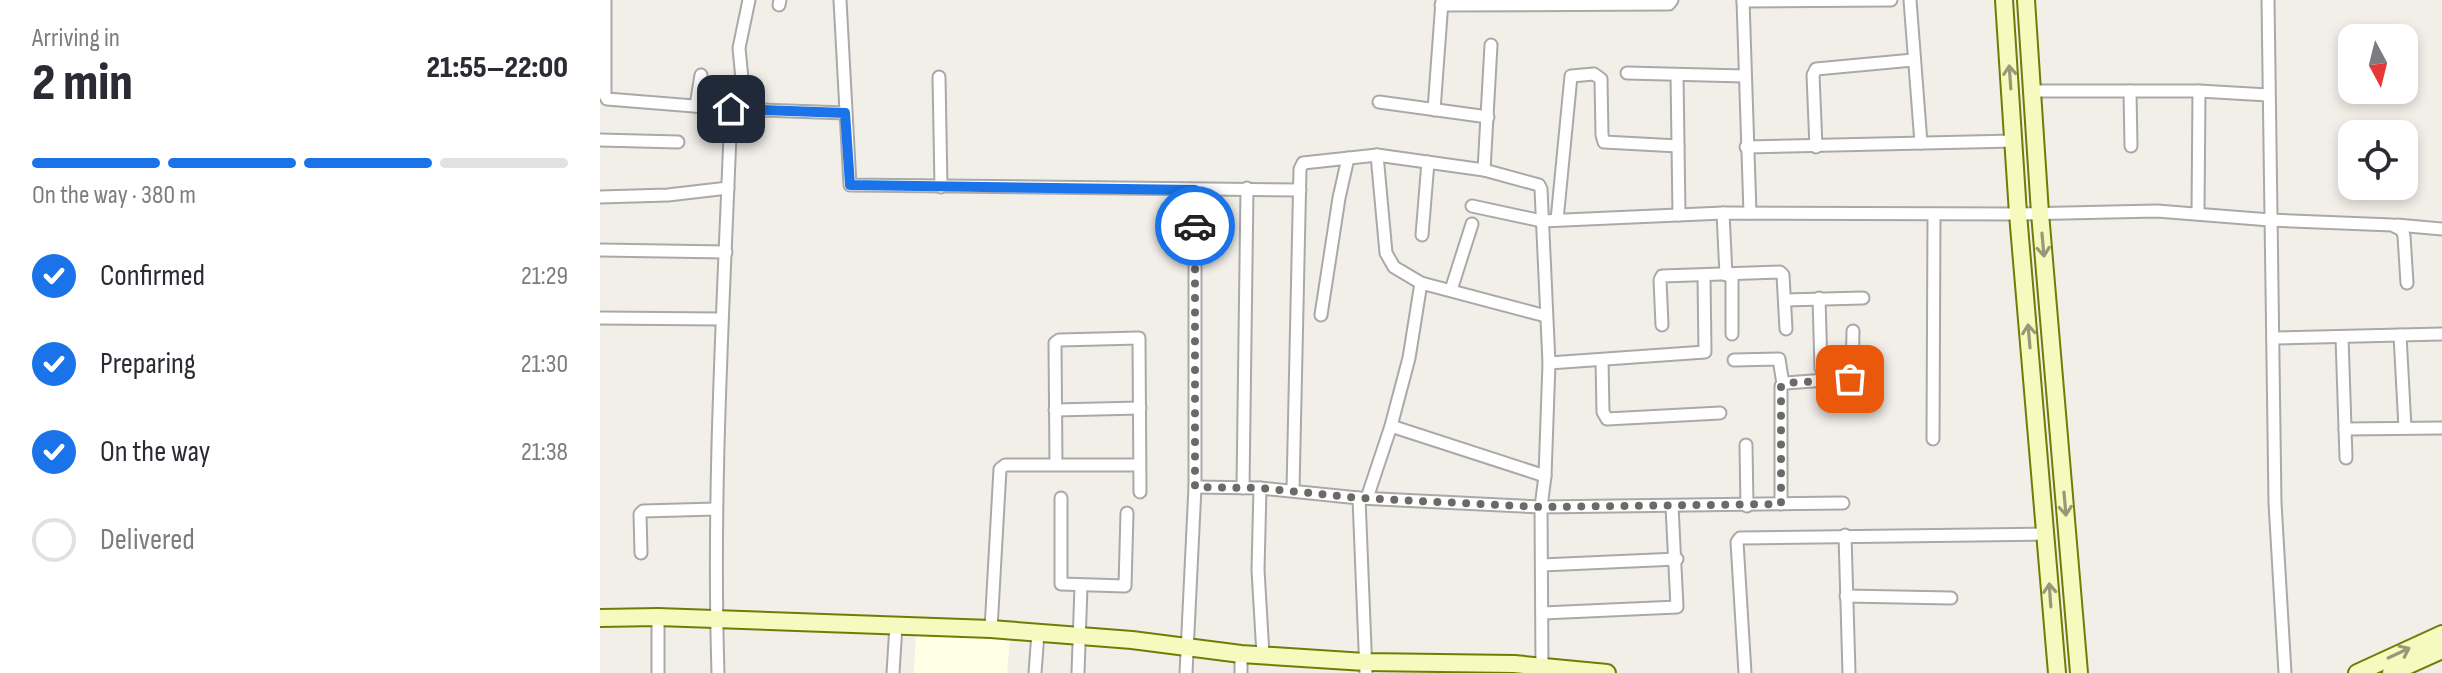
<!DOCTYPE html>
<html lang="en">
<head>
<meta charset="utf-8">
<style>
  :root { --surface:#fff; --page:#f2f2f3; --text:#2b2b33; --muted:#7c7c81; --line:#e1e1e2; --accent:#1a73e8 }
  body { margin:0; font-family:"Sofia Sans Condensed",sans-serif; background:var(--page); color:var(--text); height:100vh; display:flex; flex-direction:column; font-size:30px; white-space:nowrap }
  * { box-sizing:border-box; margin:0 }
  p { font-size:26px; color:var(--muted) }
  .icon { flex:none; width:44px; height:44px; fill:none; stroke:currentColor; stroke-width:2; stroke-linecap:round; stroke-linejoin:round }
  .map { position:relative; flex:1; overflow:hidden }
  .details { display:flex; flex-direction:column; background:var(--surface); width:600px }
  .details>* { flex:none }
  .needle { width:52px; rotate:173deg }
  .controls { position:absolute; left:1738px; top:24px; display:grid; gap:16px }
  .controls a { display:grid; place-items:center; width:80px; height:80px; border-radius:16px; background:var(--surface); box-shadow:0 4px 12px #0003; font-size:40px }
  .pin { position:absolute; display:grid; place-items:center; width:68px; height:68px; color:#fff; margin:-34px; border-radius:16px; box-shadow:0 4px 12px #0006 }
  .courier { position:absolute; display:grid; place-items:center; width:80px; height:80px; margin:-40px; border:6px solid #1a73e8; border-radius:50%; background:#fff; color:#222; box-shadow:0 2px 10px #0007 }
  .headline em { font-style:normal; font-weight:800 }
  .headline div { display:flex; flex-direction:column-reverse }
  .headline { display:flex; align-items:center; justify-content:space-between; height:136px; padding:0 32px }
  h1 { font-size:52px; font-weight:800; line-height:60px }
  .bar { display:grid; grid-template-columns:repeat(4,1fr); gap:12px 8px; align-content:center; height:96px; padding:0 32px }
  .bar i { height:10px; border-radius:6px; background:var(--line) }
  .bar .current { background:var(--accent) }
  .bar p { grid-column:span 4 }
  ol { padding:0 32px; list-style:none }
  li { display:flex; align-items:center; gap:24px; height:88px }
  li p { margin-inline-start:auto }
  li .icon { padding:8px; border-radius:50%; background:var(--accent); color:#fff; stroke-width:4 }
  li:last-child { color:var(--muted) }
  li i { width:44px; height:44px; border:4px solid var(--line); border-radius:50% }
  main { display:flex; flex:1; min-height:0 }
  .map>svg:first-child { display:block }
</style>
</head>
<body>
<main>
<section class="details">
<div class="headline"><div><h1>2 min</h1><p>Arriving in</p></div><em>21:55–22:00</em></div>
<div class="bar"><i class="current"></i><i class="current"></i><i class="current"></i><i></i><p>On the way · 380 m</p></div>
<ol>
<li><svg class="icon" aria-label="check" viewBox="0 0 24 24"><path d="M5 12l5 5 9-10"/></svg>Confirmed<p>21:29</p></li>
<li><svg class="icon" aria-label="check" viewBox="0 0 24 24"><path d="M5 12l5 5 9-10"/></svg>Preparing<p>21:30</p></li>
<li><svg class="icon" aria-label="check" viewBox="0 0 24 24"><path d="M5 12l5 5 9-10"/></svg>On the way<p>21:38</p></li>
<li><i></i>Delivered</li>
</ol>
</section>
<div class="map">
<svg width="1842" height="673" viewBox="0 0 1842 673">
  <rect width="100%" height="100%" fill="#f2efe9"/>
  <polygon fill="#ffffe5" points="316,630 410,637 407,673 314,673"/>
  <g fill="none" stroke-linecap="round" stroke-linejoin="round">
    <g stroke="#a9a9a9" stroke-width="15">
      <g id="street">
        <polyline points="5,0 5,95 7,99 131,109 245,113"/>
        <polyline points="240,0 250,185 700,190"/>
        <polyline points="1143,0 1150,213"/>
        <polyline points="1310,0 1321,143"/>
        <polyline points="1668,0 1675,503 1685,673"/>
        <polyline points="1143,1 1291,0"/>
        <polyline points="179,5 180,0"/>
        <polyline points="841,5 1069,4 1072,0"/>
        <polyline points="1027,73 1144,76"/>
        <polyline points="1077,75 1079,215"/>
        <polyline points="339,77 341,187"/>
        <polyline points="1431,91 1599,91 1668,95"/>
        <polyline points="1530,91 1531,146"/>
        <polyline points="779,102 888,117"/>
        <polyline points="96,106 101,75"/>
        <polyline points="145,110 139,48 149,0"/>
        <polyline points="834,110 842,1"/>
        <polyline points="0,140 78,142"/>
        <polyline points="1146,147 1414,141"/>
        <polyline points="1216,147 1213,75 1216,69 1313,60"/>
        <polyline points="777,155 786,253 794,267 821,283 946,316"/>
        <polyline points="884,170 891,45"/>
        <polyline points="0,197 68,195 128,188"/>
        <polyline points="872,206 942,221 1123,213 1418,214 1557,211 1670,220 1792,225 1802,230 1804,236 1807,283"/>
        <polyline points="1123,213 1126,275"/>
        <polyline points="1598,213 1599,91"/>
        <polyline points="957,220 971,76 994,74 1001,79 1002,135 1004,142 1078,146"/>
        <polyline points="1797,225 1842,229"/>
        <polyline points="822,235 828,162"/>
        <polyline points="0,250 126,252"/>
        <polyline points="1132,275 1132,334"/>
        <polyline points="851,290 872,224"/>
        <polyline points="1219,298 1221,368"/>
        <polyline points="1185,300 1263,298"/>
        <polyline points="721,315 739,198 748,158"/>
        <polyline points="0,318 121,319"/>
        <polyline points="1062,325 1060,280 1062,276 1180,272 1183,275 1186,329"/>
        <polyline points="1800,335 1805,428"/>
        <polyline points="1742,337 1746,458"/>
        <polyline points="1673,338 1842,334"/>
        <polyline points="1002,360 1003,412 1007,419 1120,413"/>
        <polyline points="1134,360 1179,359 1183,384"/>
        <polyline points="949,363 1105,352 1104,276"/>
        <polyline points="455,410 540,408"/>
        <polyline points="791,426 945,476"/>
        <polyline points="1745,429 1842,428"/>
        <polyline points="1333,439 1334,214"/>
        <polyline points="1146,445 1147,506"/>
        <polyline points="456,464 455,343 459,340 539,338 540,492"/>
        <polyline points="595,487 660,488 759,498 941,507 1243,503"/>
        <polyline points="643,488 647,188"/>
        <polyline points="660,488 658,570 663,655"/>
        <polyline points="693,490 700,169 703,163 777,155 884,170 939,185 941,189 949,363 945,476 941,507 942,668"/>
        <polyline points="461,498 461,584 525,586 527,513"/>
        <polyline points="759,498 766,673"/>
        <polyline points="767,498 791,426 809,358 821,283"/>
        <polyline points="1181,504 1181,386 1186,383 1252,378 1253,331"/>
        <polyline points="1245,535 1249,673"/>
        <polyline points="41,553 40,514 43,511 116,509"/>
        <polyline points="942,565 1077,559"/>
        <polyline points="1246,596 1351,598"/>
        <polyline points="943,613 1077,607 1072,506"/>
        <polyline points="391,629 400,469 405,465 539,465"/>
        <polyline points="641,654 641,673"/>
        <polyline points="58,673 58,617"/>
        <path d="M118,673C112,485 124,297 131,109"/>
        <polyline points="293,673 296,625"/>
        <polyline points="435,673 438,633"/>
        <polyline points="478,673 481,586"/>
        <polyline points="586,673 595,487 595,190"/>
        <polyline points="1145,673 1137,542 1140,538 1445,534"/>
      </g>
    </g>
    <g stroke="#707d05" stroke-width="20">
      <g id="secondary">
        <polyline points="1404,0 1418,214 1457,673"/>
        <polyline points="1426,0 1440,213 1479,673"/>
        <polyline points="0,618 58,617 391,629 532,640 641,654 765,662 914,664 1007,673"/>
        <polyline points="1757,673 1842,634"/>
        <polyline points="1791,673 1842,650"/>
      </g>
    </g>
    <use href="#street" stroke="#fff" stroke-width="11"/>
    <use href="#secondary" stroke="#f7fabf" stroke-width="16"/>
  </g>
  <defs><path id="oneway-shaft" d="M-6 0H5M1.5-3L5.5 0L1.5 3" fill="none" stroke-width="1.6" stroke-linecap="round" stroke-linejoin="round" transform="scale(2)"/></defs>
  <g stroke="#979978">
    <use href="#oneway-shaft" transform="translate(1410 77) rotate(-94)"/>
    <use href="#oneway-shaft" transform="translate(1443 245) rotate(85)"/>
    <use href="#oneway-shaft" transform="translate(1429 336) rotate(-95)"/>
    <use href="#oneway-shaft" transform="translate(1465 504) rotate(85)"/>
    <use href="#oneway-shaft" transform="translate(1450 595) rotate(-94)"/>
    <use href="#oneway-shaft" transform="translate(1799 653) rotate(-25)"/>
  </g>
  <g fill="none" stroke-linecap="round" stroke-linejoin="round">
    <polyline stroke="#6b6a68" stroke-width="8" stroke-dasharray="0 14.4" points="595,226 595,487 660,488 759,498 941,507 1181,504 1181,386 1186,383 1250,379"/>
    <polyline stroke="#1a73e8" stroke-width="10" points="131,109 245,113 250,185 595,190 595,226"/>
  </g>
</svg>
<div class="controls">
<a><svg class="needle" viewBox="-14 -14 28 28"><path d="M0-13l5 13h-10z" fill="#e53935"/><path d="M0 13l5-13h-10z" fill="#7c7c81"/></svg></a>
<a><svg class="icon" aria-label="locate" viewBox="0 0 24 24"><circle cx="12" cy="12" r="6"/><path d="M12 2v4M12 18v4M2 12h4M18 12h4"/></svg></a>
</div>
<div class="pin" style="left:1250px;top:379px;background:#ea580c"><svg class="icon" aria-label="bag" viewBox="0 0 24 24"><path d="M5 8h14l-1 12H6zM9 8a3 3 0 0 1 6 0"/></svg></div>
<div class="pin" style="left:131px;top:109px;background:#1f2937"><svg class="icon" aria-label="home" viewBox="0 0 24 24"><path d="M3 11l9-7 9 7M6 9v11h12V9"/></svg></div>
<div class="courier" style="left:595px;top:226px"><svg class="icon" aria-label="car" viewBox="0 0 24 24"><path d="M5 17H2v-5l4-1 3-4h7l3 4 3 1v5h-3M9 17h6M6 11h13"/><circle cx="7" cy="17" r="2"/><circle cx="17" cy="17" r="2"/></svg></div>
</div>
</main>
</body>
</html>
